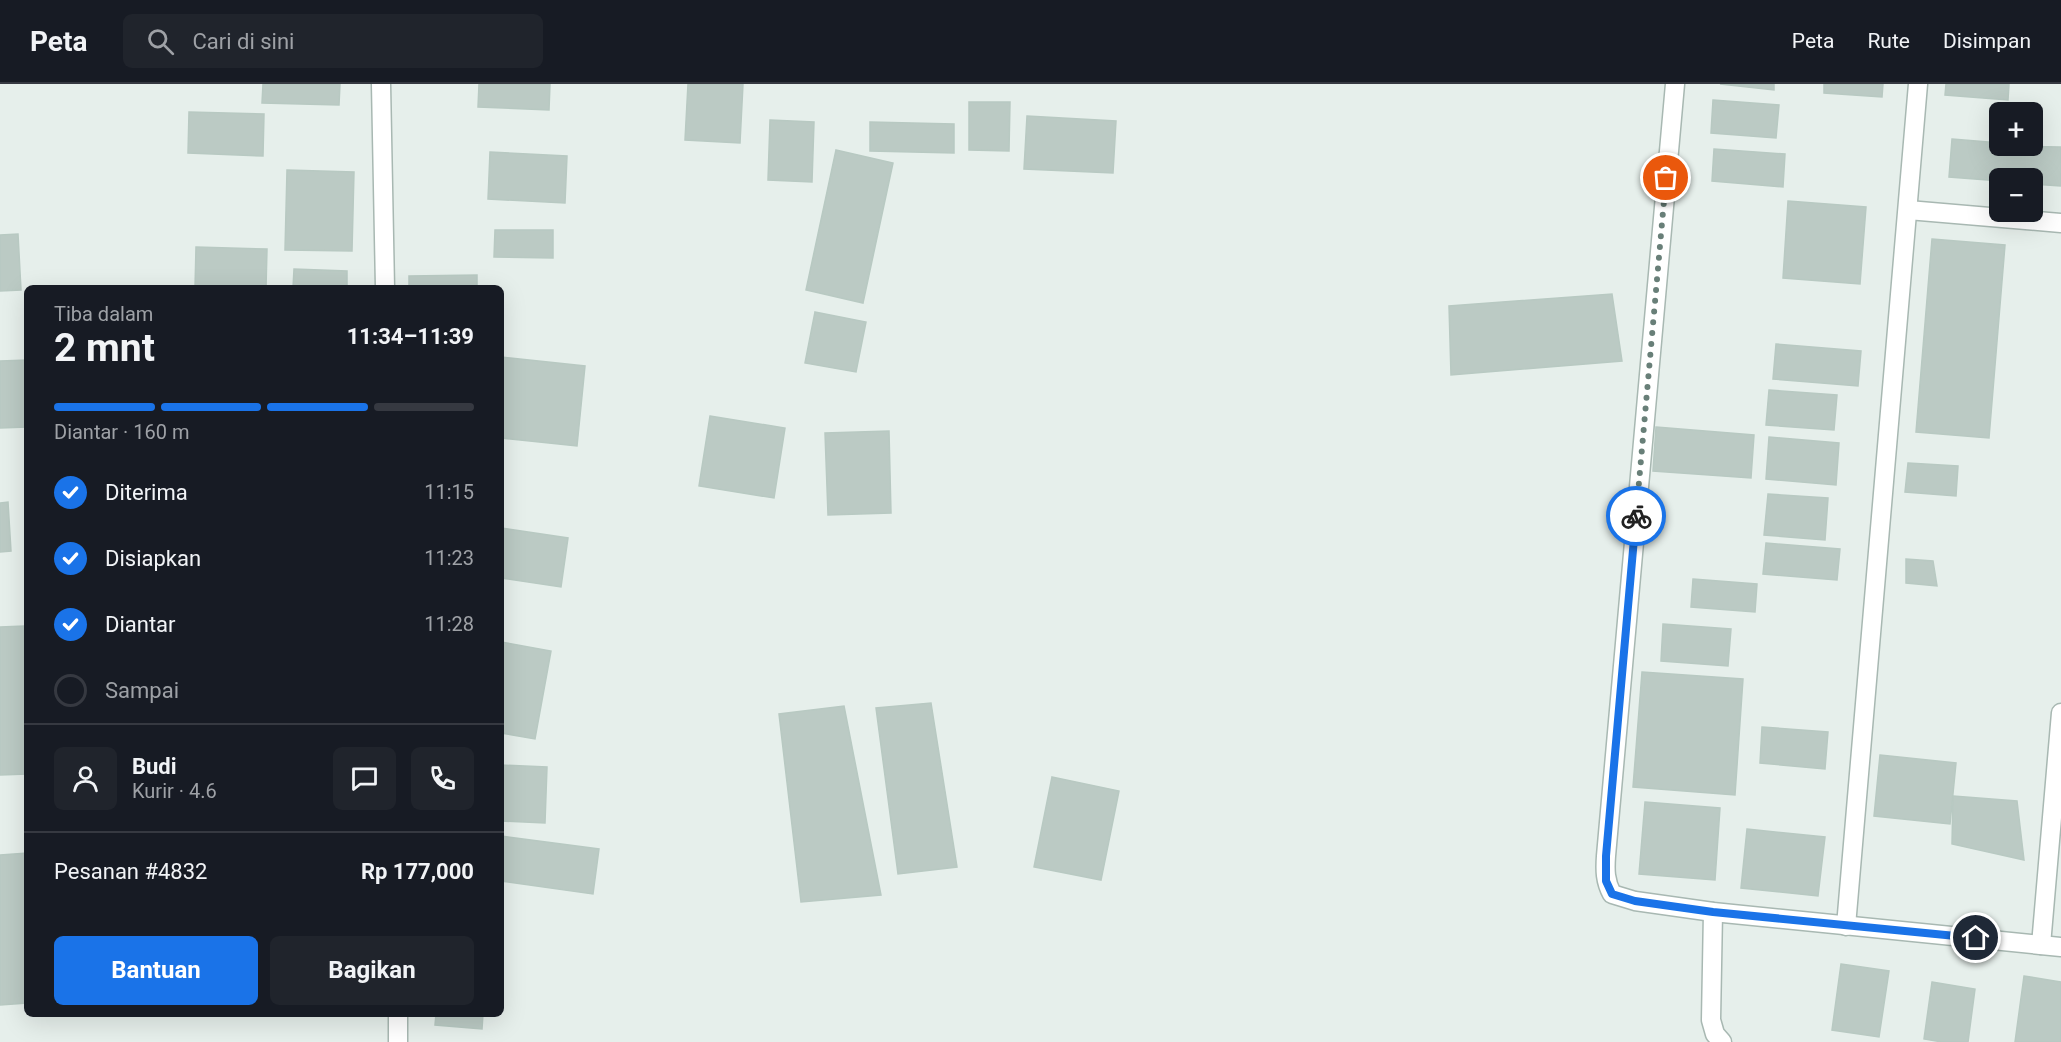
<!DOCTYPE html>
<html lang="id">
<head>
<meta charset="utf-8">
<style>
  :root { --surface:#171b24; --page:#20242c; --text:#f1f3f6; --muted:#9ea1a6; --line:#363941; --accent:#1a73e8 }
  body { margin:0; font-family:Roboto,sans-serif; background:var(--page); color:var(--text); height:100vh; display:flex; flex-direction:column; font-size:22px; white-space:nowrap }
  * { box-sizing:border-box; margin:0 }
  p { font-size:20px; color:var(--muted) }
  .icon { flex:none; width:33px; height:33px; fill:none; stroke:currentColor; stroke-width:2; stroke-linecap:round; stroke-linejoin:round }
  .map { position:relative; flex:1; overflow:hidden }
  .panel { position:absolute; left:24px; top:201px; width:480px; height:732px; display:flex; flex-direction:column; background:var(--surface); border-radius:9px; box-shadow:0 6px 24px #0002 }
  .panel>* { flex:none }
  .buttons { position:absolute; left:1989px; top:18px; display:grid; gap:12px }
  .buttons a { display:grid; place-items:center; width:54px; height:54px; border-radius:9px; background:var(--surface); box-shadow:0 6px 24px #0002; font-size:30px }
  .pin { position:absolute; display:grid; place-items:center; width:51px; height:51px; color:#fff; margin:-26px; border:3px solid #fff; border-radius:50%; box-shadow:0 2px 6px #0007 }
  .courier { position:absolute; display:grid; place-items:center; width:60px; height:60px; margin:-30px; border:4px solid #1a73e8; border-radius:50%; background:#fff; color:#222; box-shadow:0 2px 8px #0007 }
  .head em { font-style:normal; font-weight:700 }
  .head div { display:flex; flex-direction:column-reverse }
  .head { display:flex; align-items:center; justify-content:space-between; height:102px; padding:0 30px }
  h1 { font-size:39px; font-weight:700; line-height:45px }
  .bar { display:grid; grid-template-columns:repeat(4,1fr); gap:9px 6px; align-content:center; height:72px; padding:0 30px }
  .bar i { height:8px; border-radius:4px; background:var(--line) }
  .bar .active { background:var(--accent) }
  .bar p { grid-column:span 4 }
  .line { display:flex; align-items:center; gap:15px; padding:0 30px; border-top:2px solid var(--line) }
  .line div { flex:1 }
  .round { display:grid; place-items:center; flex:none; width:63px; height:63px; border-radius:9px; background:var(--page) }
  ol { padding:0 30px; list-style:none }
  li { display:flex; align-items:center; gap:18px; height:66px }
  li p { margin-inline-start:auto }
  li .icon { padding:6px; border-radius:50%; background:var(--accent); color:#fff; stroke-width:4 }
  li:last-child { color:var(--muted) }
  li i { width:33px; height:33px; border:3px solid var(--line); border-radius:50% }
  .action { display:flex; gap:12px; margin-top:auto; padding:12px 30px }
  .action a { flex:1; height:69px; border-radius:9px; background:var(--accent); color:#fff; font-size:24px; font-weight:700; line-height:69px; text-align:center }
  .action a+a { background:var(--page); color:var(--text) }
  header { display:flex; align-items:center; gap:36px; box-sizing:border-box; height:84px; padding:0 30px; background:var(--surface); border-bottom:2px solid var(--line) }
  header strong { font-size:28px }
  nav { display:flex; gap:33px; margin-inline-start:auto; font-size:21px }
  .search { width:420px; height:54px; background:var(--page); display:flex; align-items:center; gap:15px; box-sizing:border-box; padding:0 21px; border-radius:9px; color:var(--muted); font-size:22px }
  .map>svg:first-child { display:block }
</style>
</head>
<body>
<header>
<strong>Peta</strong>
<div class="search"><svg class="icon" aria-label="search" viewBox="0 0 24 24"><circle cx="10" cy="10" r="6"/><path d="M15 15l6 6"/></svg>Cari di sini</div>
<nav><a>Peta</a><a>Rute</a><a>Disimpan</a></nav>
</header>
<div class="map">
<svg width="2061" height="958" viewBox="0 0 2061 958">
  <rect width="100%" height="100%" fill="#e6efeb"/>
  <g fill="#bbcac4" stroke="#b8c9c2" stroke-width="1.5">
    <polygon points="263,0 340,0 339,21 262,19"/>
    <polygon points="479,0 550,0 549,26 478,23"/>
    <polygon points="688,0 743,0 740,59 685,56"/>
    <polygon points="1720,0 1774,0 1774,6"/>
    <polygon points="1824,0 1883,0 1882,13 1824,9"/>
    <polygon points="1946,0 2009,0 2008,16 1945,11"/>
    <polygon points="1713,16 1779,21 1776,54 1711,49"/>
    <polygon points="969,18 1010,18 1009,67 969,66"/>
    <polygon points="189,28 264,30 263,72 188,69"/>
    <polygon points="1027,32 1116,37 1113,89 1024,85"/>
    <polygon points="770,36 814,38 812,98 768,96"/>
    <polygon points="870,38 954,40 954,69 870,67"/>
    <polygon points="1952,55 2000,59 2000,62 2061,63 2061,102 2032,100 2032,94 2000,94 2000,97 1949,93"/>
    <polygon points="1714,65 1785,70 1783,103 1712,97"/>
    <polygon points="836,66 893,79 863,219 806,206"/>
    <polygon points="490,68 567,72 565,119 488,115"/>
    <polygon points="287,86 354,88 352,167 285,166"/>
    <polygon points="1788,117 1866,123 1860,200 1783,194"/>
    <polygon points="495,146 553,146 553,174 494,173"/>
    <polygon points="18,150 21,206 0,207 0,151"/>
    <polygon points="1932,155 2005,161 1989,354 1916,348"/>
    <polygon points="196,163 267,165 266,204 195,204"/>
    <polygon points="294,185 347,187 347,204 293,204"/>
    <polygon points="477,191 477,204 409,204 409,192"/>
    <polygon points="1612,210 1622,277 1451,291 1449,222"/>
    <polygon points="815,228 866,238 856,288 805,279"/>
    <polygon points="1776,260 1861,267 1858,302 1773,295"/>
    <polygon points="501,273 585,282 577,362 501,354"/>
    <polygon points="27,276 27,343 0,344 0,277"/>
    <polygon points="1769,306 1837,311 1834,346 1766,341"/>
    <polygon points="710,332 785,344 774,414 699,402"/>
    <polygon points="1656,343 1754,351 1751,394 1653,387"/>
    <polygon points="889,347 891,429 828,431 825,349"/>
    <polygon points="1769,353 1839,359 1836,401 1766,395"/>
    <polygon points="1908,379 1958,382 1956,412 1905,408"/>
    <polygon points="1768,410 1828,414 1825,456 1764,451"/>
    <polygon points="8,418 11,467 0,468 0,419"/>
    <polygon points="501,444 568,454 561,503 501,494"/>
    <polygon points="1766,459 1840,465 1837,496 1763,490"/>
    <polygon points="1906,475 1933,477 1937,502 1906,499"/>
    <polygon points="1693,495 1757,500 1755,528 1691,523"/>
    <polygon points="1663,540 1731,545 1728,582 1661,577"/>
    <polygon points="24,542 27,690 0,691 0,543"/>
    <polygon points="501,558 551,567 535,655 501,649"/>
    <polygon points="1642,588 1743,595 1735,711 1633,703"/>
    <polygon points="931,619 957,783 898,790 876,624"/>
    <polygon points="844,622 881,811 801,818 779,630"/>
    <polygon points="1762,643 1828,648 1825,685 1760,679"/>
    <polygon points="1880,671 1956,679 1950,740 1874,732"/>
    <polygon points="501,681 547,683 545,739 501,737"/>
    <polygon points="1052,693 1119,707 1101,796 1034,783"/>
    <polygon points="1953,712 2017,717 2024,776 1952,760"/>
    <polygon points="1645,718 1720,724 1715,796 1639,790"/>
    <polygon points="1747,745 1825,753 1818,812 1741,804"/>
    <polygon points="501,752 599,765 593,810 501,797"/>
    <polygon points="27,769 27,919 0,921 0,771"/>
    <polygon points="1841,880 1889,887 1879,953 1832,946"/>
    <polygon points="2024,892 2061,898 2061,958 2015,958"/>
    <polygon points="1932,898 1975,905 1968,958 1942,958 1924,955"/>
    <polygon points="436,930 483,930 482,945 435,941"/>
  </g>
  <g fill="none" stroke-linecap="round" stroke-linejoin="round">
    <g stroke="#a8b8b2" stroke-width="21">
      <g id="minor">
        <polyline points="381,0 385,204"/>
        <path d="M1675,0L1606,772C1605,786 1605,797 1612,810L1635,817L1713,828L2061,863"/>
        <polyline points="1908,126 2061,139"/>
        <polyline points="1713,828 1711,936 1715,950 1722,958"/>
        <polyline points="1846,842 1918,0"/>
        <polyline points="2041,861 2061,629"/>
        <polyline points="398,930 398,958"/>
      </g>
    </g>
    <use href="#minor" stroke="#fff" stroke-width="18"/>
  </g>
  <g fill="none" stroke-linecap="round" stroke-linejoin="round">
    <polyline stroke="#687f78" stroke-width="6" stroke-dasharray="0 10.8" points="1636,432 1666,94"/>
    <polyline stroke="#1a73e8" stroke-width="8" points="1636,432 1606,772 1606,797 1612,810 1635,817 1713,828 1976,854"/>
  </g>
</svg>
<div class="buttons">
<a>+</a>
<a>−</a>
</div>
<div class="pin" style="left:1666px;top:94px;background:#ea580c"><svg class="icon" aria-label="bag" viewBox="0 0 24 24"><path d="M5 8h14l-1 12H6zM9 8a3 3 0 0 1 6 0"/></svg></div>
<div class="pin" style="left:1976px;top:854px;background:#1f2937"><svg class="icon" aria-label="home" viewBox="0 0 24 24"><path d="M3 11l9-7 9 7M6 9v11h12V9"/></svg></div>
<div class="courier" style="left:1636px;top:432px"><svg class="icon" aria-label="bike" viewBox="0 0 24 24"><circle cx="6" cy="16" r="4"/><circle cx="18" cy="16" r="4"/><path d="M6 16l4-8h5l3 8M10 8l3 8H6M13 5h3"/></svg></div>
<section class="panel">
<div class="head"><div><h1>2 mnt</h1><p>Tiba dalam</p></div><em>11:34–11:39</em></div>
<div class="bar"><i class="active"></i><i class="active"></i><i class="active"></i><i></i><p>Diantar · 160 m</p></div>
<ol>
<li><svg class="icon" aria-label="check" viewBox="0 0 24 24"><path d="M5 12l5 5 9-10"/></svg>Diterima<p>11:15</p></li>
<li><svg class="icon" aria-label="check" viewBox="0 0 24 24"><path d="M5 12l5 5 9-10"/></svg>Disiapkan<p>11:23</p></li>
<li><svg class="icon" aria-label="check" viewBox="0 0 24 24"><path d="M5 12l5 5 9-10"/></svg>Diantar<p>11:28</p></li>
<li><i></i>Sampai</li>
</ol>
<div class="line" style="height:108px"><a class="round"><svg class="icon" aria-label="person" viewBox="0 0 24 24"><circle cx="12" cy="8" r="4"/><path d="M4 21q1-7 8-7t8 7"/></svg></a><div><b>Budi</b><p>Kurir · 4.6</p></div><a class="round"><svg class="icon" aria-label="chat" viewBox="0 0 24 24"><path d="M4 5h16v11H9l-5 4z"/></svg></a><a class="round"><svg class="icon" aria-label="phone" viewBox="0 0 24 24"><path d="M5 4h4l2 5-3 2q2 4 5 5l2-3 5 2v4C11 20 4 13 5 4z"/></svg></a></div>
<div class="line" style="height:78px"><div>Pesanan #4832</div><b>Rp 177,000</b></div>
<div class="action"><a>Bantuan</a><a>Bagikan</a></div>
</section>
</div>
</body>
</html>
